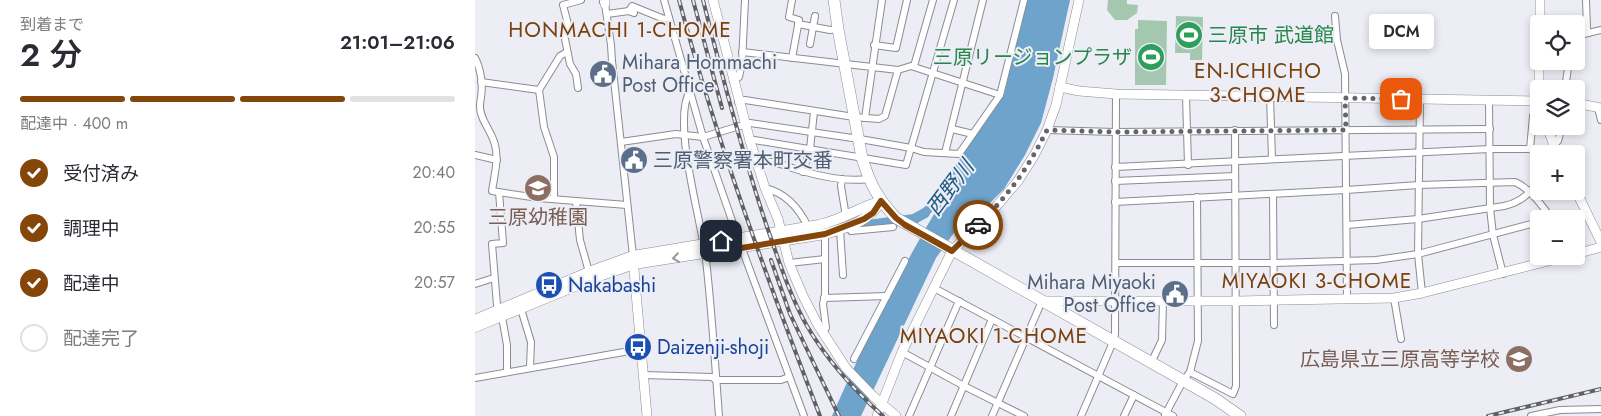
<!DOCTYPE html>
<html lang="ja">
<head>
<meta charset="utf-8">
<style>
  :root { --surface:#fff; --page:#f2f2f3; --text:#2b2b33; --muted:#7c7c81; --line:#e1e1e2; --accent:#85460a }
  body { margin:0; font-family:Jost,"Noto Sans JP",sans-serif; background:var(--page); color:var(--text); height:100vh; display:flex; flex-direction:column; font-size:19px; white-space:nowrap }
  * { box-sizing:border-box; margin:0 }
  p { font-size:16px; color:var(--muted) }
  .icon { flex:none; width:28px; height:28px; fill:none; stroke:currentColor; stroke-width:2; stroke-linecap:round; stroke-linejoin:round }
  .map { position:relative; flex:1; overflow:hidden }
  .details { display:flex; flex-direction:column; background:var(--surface); width:475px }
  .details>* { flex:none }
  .fabs { position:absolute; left:1055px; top:15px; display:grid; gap:10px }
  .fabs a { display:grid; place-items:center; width:55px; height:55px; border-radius:5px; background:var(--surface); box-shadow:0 2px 8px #0003; font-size:25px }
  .pin { position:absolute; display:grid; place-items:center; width:42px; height:42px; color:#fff; margin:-21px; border-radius:10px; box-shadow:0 2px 8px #0006 }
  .courier { position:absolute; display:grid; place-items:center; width:50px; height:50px; margin:-25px; border:4px solid #85460a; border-radius:50%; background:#fff; color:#222; box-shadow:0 1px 6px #0007 }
  .bubble { position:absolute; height:35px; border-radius:5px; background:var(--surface); box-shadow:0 2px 8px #0003; font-size:16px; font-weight:600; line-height:35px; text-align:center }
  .overview em { font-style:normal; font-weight:600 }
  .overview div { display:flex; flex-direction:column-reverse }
  .overview { display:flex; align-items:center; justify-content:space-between; height:85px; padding:0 20px }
  h1 { font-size:32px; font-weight:600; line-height:38px }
  .bar { display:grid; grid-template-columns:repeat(4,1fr); gap:8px 5px; align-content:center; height:60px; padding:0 20px }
  .bar i { height:6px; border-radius:4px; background:var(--line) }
  .bar .on { background:var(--accent) }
  .bar p { grid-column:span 4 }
  ol { padding:0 20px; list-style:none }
  li { display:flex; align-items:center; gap:15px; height:55px }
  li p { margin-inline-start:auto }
  li .icon { padding:5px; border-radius:50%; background:var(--accent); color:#fff; stroke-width:4 }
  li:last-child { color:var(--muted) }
  li i { width:28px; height:28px; border:2px solid var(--line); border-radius:50% }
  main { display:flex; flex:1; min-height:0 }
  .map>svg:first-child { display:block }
</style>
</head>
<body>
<main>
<section class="details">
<div class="overview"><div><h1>2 分</h1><p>到着まで</p></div><em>21:01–21:06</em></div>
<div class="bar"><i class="on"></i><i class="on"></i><i class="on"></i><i></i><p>配達中 · 400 m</p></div>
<ol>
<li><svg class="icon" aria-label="check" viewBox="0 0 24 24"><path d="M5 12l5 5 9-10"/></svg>受付済み<p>20:40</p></li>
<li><svg class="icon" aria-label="check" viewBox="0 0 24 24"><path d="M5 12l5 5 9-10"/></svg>調理中<p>20:55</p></li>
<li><svg class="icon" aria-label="check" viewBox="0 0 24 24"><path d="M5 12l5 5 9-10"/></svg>配達中<p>20:57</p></li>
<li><i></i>配達完了</li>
</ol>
</section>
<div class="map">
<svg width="1126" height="416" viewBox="0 0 1126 416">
  <rect width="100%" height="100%" fill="#ecedf5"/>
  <g fill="#a4c8af">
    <polygon points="633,0 652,0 652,4 663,5 662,13 652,20 640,20 632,10"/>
    <polygon points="701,16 728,17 727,60 715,60 715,53 700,53"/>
    <polygon points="663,20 692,21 691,85 660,85 660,29 663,29"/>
  </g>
  <path fill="#6ea3cb" d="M551,0H595L578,78L566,123L550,155L529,189L506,212L503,211L486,223L461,258L386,416H357C389,344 424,272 465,204H464L456,213L442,223L435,217L444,212L456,201L529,95Z"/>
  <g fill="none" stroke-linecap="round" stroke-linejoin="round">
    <polyline stroke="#6ea3cb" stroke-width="10" points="393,225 439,219 450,213"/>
    <g stroke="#8b8c93" stroke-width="8">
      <g id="street">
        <polyline points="189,0 228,137 263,238 329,416"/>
        <polyline points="317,0 314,17 324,20 317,58"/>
        <polyline points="1111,0 1112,28 1113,33"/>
        <polyline points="128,2 130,4 136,45 137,61 158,256"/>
        <polyline points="154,11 157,6 189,19 194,18"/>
        <polyline points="132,14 154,11 159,13"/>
        <polyline points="860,16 862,40 870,74 872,298"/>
        <polyline points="323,24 355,30 363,29"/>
        <polyline points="1101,36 1126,30"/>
        <polyline points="335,44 340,16"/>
        <polyline points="399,45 421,48 432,0"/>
        <polyline points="267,52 423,70"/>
        <path d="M0,58C6,69 8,85 6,97C6,99 5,102 5,105C4,119 17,131 20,145C24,159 19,177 17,191L63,198L152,205"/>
        <polyline points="439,66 458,0"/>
        <polyline points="258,81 264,77 267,63 270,0"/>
        <polyline points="6,82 64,90"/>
        <polyline points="103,88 101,74 95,64 88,29 94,28 88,5 106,0"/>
        <polyline points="1090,89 1094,61"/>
        <path d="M215,91C196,121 227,222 231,260C237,312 240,364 244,416"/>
        <polyline points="711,96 713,165"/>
        <polyline points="795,96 797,159"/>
        <polyline points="945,99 943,254 947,293"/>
        <polyline points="1014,100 1015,208 1018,235 1028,274"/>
        <polyline points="263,102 270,100 379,117 404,119 410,116 423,70 436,66 525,95"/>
        <polyline points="1123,108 1126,120"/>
        <polyline points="390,118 407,0"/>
        <polyline points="477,129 498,134"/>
        <polyline points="572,130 640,132 1015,129"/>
        <polyline points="275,141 279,140 431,165 479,0"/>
        <polyline points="146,142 201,134 228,137 275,123 391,140 436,148 449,152 484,154 525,95 549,0"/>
        <polyline points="1079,145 1083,141 1087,126"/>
        <polyline points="1055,149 1058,116 1064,103"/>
        <polyline points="470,153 508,0"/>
        <polyline points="0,155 22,160"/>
        <path d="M281,162C297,159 312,167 327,171C348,177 372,182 393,179"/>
        <polyline points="640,167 1015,149 1055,149 1064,155"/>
        <polyline points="328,172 335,149 339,112"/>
        <polyline points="367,179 366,186 371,217"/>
        <polyline points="640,181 760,176"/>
        <path d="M290,188C311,193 324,208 333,227"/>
        <polyline points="24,192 28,243 17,244 22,305 27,317 32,345 32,372"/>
        <polyline points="798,194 799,325"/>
        <polyline points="79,199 79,157 69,127 64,90 85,56 92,52"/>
        <polyline points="101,201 105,240 114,272"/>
        <path d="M640,202L871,190L944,185L1040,182C1056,189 1067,206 1077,219"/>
        <path d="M872,225L943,219L1029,206C1046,202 1054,194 1064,181"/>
        <polyline points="375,226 376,231 418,227"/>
        <polyline points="365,230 368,275"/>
        <polyline points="314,263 350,259"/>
        <polyline points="641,263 799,263 901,260 943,254 1064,222"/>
        <polyline points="0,284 19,278"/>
        <polyline points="459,288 698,416"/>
        <polyline points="349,298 412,296"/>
        <polyline points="919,298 926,339"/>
        <polyline points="46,309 56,342 55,367"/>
        <polyline points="347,333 351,328 348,304 350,295 350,234"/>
        <polyline points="427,352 489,386 549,416"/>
        <polyline points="379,359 430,261"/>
        <polyline points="676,363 687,340 688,300"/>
        <polyline points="715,372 758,394 761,386 760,130"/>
        <polyline points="169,375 237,377 241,380 306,380 314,377"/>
        <polyline points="0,378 166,349"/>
        <polyline points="690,415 708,381 715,372 723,341 722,197"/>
        <polyline points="434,416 484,301"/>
        <polyline points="476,416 517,319"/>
        <polyline points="517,416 567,301"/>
        <polyline points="606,416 638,342 640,334 641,94"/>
        <polyline points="649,416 659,395"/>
        <polyline points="1056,416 1085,410 1126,409"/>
      </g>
    </g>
    <g stroke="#8b8c93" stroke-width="10">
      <g id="secondary">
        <polyline points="130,0 130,4"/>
        <polyline points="238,0 275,141 290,188 303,219 314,263 328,296 343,325 371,368 398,396 421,416"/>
        <polyline points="1065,24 1065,0"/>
        <polyline points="1064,61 1064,89"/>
        <polyline points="585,87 604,91 641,94 1064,101"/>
        <polyline points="1101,103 1126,108"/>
        <polyline points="1072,126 1082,154"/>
        <polyline points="1101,191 1126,242"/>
        <polyline points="1101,254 1126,247"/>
        <polyline points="158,259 172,416"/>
        <polyline points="568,301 762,301 919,298 947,293 1093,256"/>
        <polyline points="402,416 427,352 477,251 519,209 543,181 560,154 572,130 581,105 604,0"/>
      </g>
    </g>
    <g stroke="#8b8c93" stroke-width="11">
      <g id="primary">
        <path d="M0,320L114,272L158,256L344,225C366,220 384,208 406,201"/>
        <path d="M0,327L127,275L159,264L350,234C373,227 392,223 406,201"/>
      </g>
    </g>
    <g stroke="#8b8c93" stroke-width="12">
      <path id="highway" d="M359,0L363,29L387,158C395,184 403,199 421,218L739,398L765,416"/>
    </g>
    <use href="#street" stroke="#fff" stroke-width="6"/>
    <use href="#secondary" stroke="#fff" stroke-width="9"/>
    <use href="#primary" stroke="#fff" stroke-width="10"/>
    <use href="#highway" stroke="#fff" stroke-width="11"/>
    <g stroke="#606065" stroke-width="4">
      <g id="rail">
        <path d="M204,0C242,142 292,279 345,416"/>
        <polyline points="218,0 247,108"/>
        <path d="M228,0C247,76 266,149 291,224C303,258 314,294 332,326C352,360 379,390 408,416"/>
        <polyline points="296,260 315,314 364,416"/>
        <polyline points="1013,416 1126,389"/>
      </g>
    </g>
    <use href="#rail" stroke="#ecedf5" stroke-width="2" stroke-dasharray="5.5" stroke-linecap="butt"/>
  </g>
  <defs><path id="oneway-chevron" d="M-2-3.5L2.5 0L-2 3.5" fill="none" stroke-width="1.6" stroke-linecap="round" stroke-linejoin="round" transform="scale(1.25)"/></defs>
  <use stroke="#99999b" href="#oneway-chevron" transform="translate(201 258) rotate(172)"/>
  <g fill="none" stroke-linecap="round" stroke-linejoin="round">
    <path stroke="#65666b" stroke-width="5" stroke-dasharray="0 9" d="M503,225C535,193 552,170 572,130L640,132L871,130L870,98L926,99"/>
    <polyline stroke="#85460a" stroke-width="6" points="246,241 228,244 230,254 350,234 389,219 398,213 406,201 421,218 430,225 477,251 503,225"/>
  </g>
  <defs>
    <g id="stadium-disc" transform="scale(1.4375)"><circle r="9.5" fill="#2e9e5b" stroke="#ecedf5"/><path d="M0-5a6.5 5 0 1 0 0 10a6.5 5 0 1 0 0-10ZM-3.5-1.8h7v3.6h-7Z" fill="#fff"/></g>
    <g id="civic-disc" transform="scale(1.4375)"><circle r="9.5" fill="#5c6f8a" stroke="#ecedf5"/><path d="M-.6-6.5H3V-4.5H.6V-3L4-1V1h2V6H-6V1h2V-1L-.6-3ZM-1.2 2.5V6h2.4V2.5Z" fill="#fff"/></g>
    <g id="school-disc" transform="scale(1.4375)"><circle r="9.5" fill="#8d6e63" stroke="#ecedf5"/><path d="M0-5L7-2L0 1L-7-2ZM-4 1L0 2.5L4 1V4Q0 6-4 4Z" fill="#fff"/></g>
    <g id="bus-disc" transform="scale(1.4375)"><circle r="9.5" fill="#1a4fb4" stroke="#ecedf5"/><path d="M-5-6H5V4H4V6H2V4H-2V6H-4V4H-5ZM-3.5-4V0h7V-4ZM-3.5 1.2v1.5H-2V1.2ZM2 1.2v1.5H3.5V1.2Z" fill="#fff"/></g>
  </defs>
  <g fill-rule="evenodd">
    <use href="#stadium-disc" x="714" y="35"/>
    <use href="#stadium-disc" x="676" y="57"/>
    <use href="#civic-disc" x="128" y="74"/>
    <use href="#civic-disc" x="159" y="160"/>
    <use href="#school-disc" x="63" y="188"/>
    <use href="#bus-disc" x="74" y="285"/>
    <use href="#civic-disc" x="700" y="294"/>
    <use href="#bus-disc" x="163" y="347"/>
    <use href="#school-disc" x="1044" y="359"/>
  </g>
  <g text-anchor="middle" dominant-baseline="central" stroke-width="4" stroke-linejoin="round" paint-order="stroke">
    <g font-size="20" fill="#27864d" stroke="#ecedf5" text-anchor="start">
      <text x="733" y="35">三原市 武道館</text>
      <text x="657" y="57" text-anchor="end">三原リージョンプラザ</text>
    </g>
    <g font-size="20" fill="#4e5e75" stroke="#ecedf5" text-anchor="start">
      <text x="147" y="62">Mihara Hommachi<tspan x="147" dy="23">Post Office</tspan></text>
      <text x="178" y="160">三原警察署本町交番</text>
      <text x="681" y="282" text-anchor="end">Mihara Miyaoki<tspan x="681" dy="23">Post Office</tspan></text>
    </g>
    <g font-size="20" fill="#785e54" stroke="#ecedf5">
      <text x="63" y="217">三原幼稚園</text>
      <text x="1025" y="359" text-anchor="end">広島県立三原高等学校</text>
    </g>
    <g font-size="20" fill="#164399" stroke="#ecedf5" text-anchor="start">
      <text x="93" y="285">Nakabashi</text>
      <text x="182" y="347">Daizenji-shoji</text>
    </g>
    <g font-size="21" letter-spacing="1" fill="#7b410d" stroke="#ecedf5">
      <text x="145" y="30">HONMACHI 1-CHOME</text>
      <text x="783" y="71">EN-ICHICHO<tspan x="783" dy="24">3-CHOME</tspan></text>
      <text x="842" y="281">MIYAOKI 3-CHOME</text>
      <text x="519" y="336">MIYAOKI 1-CHOME</text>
    </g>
    <g font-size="21" font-style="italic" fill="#1d5b82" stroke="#ecedf5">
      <text transform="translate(475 188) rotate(-53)">西野川</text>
    </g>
  </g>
</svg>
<div class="fabs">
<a><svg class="icon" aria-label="locate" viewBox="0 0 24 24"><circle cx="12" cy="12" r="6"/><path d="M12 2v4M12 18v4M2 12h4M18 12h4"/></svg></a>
<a><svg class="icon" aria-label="layers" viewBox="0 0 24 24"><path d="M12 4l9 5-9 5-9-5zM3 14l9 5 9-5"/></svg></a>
<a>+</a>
<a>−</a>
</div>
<div class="pin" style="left:926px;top:99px;background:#ea580c"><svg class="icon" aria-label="bag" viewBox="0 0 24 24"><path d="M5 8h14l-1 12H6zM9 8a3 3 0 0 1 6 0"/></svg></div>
<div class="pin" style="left:246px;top:241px;background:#1f2937"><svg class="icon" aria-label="home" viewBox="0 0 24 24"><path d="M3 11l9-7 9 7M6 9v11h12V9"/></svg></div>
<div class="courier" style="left:503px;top:225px"><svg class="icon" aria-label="car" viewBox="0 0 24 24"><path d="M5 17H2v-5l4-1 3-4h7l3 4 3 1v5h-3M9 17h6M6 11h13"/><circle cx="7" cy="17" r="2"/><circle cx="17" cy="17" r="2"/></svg></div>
<div class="bubble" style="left:894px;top:14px;width:65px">DCM</div>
</div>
</main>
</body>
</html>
